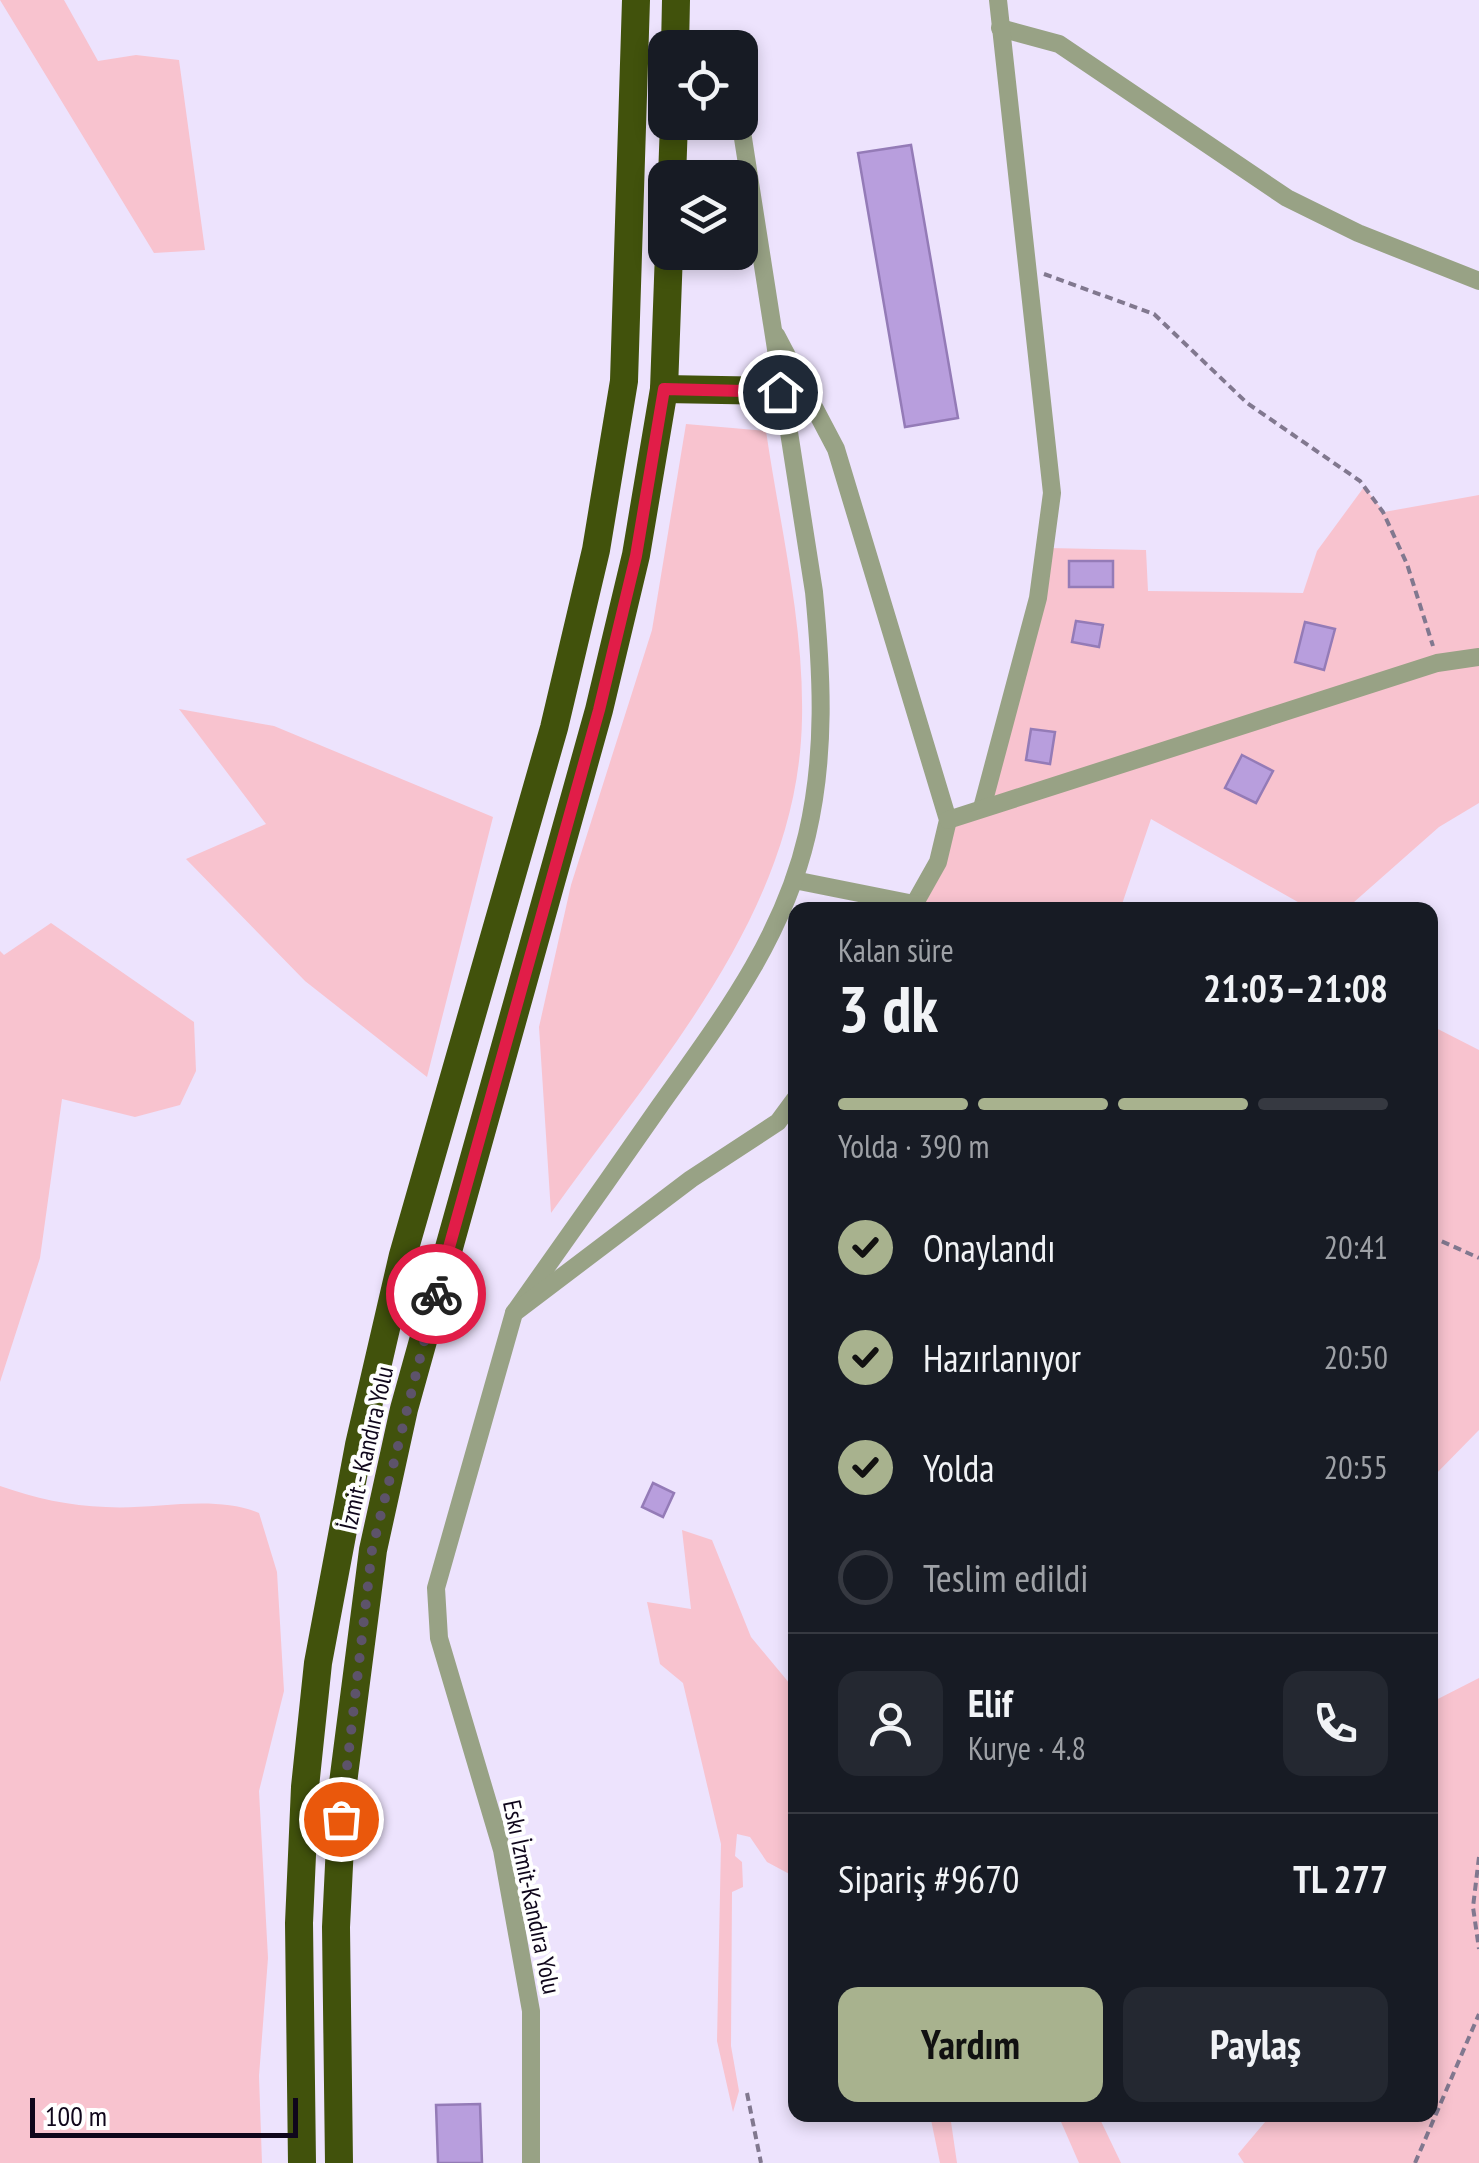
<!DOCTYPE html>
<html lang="tr">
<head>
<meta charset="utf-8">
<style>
  :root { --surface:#171b24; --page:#242831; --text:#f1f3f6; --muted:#9ea1a6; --line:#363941; --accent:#a8b28e }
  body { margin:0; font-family:"PT Sans Narrow",sans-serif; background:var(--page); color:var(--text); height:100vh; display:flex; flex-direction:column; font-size:38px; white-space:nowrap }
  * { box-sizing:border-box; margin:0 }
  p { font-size:32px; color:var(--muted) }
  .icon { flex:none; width:55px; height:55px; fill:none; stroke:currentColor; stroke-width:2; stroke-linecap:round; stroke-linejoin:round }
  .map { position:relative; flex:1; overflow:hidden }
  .drawer { position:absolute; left:788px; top:902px; width:650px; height:1220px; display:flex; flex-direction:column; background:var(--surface); border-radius:20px; box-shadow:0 5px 15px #0003 }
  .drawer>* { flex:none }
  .tools { position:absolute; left:648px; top:30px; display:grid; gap:20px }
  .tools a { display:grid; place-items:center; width:110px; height:110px; border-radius:20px; background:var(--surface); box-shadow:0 5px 15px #0003; font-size:50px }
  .scale { position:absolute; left:30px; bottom:25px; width:268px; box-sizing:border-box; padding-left:10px; border:5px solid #0f061b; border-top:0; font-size:28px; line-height:35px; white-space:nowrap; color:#0f061b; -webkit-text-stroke:8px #fff; paint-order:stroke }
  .pin { position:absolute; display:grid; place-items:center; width:85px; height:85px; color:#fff; margin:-42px; border:5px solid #fff; border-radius:50%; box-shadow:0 2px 10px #0007 }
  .courier { position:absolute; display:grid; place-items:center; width:100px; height:100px; margin:-50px; border:8px solid #e11d48; border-radius:50%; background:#fff; color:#222; box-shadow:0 2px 12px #0007 }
  .overview em { font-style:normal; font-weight:700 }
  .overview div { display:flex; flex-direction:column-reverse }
  .overview { display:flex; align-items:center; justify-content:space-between; height:170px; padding:0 50px }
  h1 { font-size:65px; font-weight:700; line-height:75px }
  .bar { display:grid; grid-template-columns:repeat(4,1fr); gap:15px 10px; align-content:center; height:120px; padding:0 50px }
  .bar i { height:12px; border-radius:8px; background:var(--line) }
  .bar .active { background:var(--accent) }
  .bar p { grid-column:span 4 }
  .line { display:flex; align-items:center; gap:25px; padding:0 50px; border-top:2px solid var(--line) }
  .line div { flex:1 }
  .round { display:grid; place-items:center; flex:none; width:105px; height:105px; border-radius:20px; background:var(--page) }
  ol { padding:0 50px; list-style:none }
  li { display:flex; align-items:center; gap:30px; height:110px }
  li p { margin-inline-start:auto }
  li .icon { padding:10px; border-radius:50%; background:var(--accent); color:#111; stroke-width:4 }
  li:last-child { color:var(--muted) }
  li i { width:55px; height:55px; border:5px solid var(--line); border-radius:50% }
  .button { display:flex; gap:20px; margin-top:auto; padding:20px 50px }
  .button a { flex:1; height:115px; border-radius:20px; background:var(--accent); color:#111; font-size:40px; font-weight:700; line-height:115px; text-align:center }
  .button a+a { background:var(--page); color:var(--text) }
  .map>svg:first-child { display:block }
</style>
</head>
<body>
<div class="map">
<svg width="1479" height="2163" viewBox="0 0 1479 2163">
  <rect width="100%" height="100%" fill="#ede3fd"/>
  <g fill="#f8c3cf">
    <polygon points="0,0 64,0 98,61 136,55 179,60 205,250 154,253"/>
    <path d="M686,424L766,431C780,526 804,623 802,718C799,912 657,1064 551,1213L539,1027L571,885L652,630Z"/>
    <polygon points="1364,487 1384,512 1479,495 1479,803 1439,827 1345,910 1312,910 1151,819 1120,910 911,910 948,820 982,808 1048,548 1146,550 1148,591 1303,593 1317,551"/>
    <polygon points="179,709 274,726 493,817 427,1077 305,981 186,859 266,824"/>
    <polygon points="51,923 194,1022 196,1071 180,1105 135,1117 62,1099 40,1258 0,1382 0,951 4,955"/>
    <polygon points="1430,1025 1479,1050 1479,1430 1430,1480"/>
    <path d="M0,1486C35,1498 69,1506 106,1507C155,1510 213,1494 259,1513L277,1572L284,1691L259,1791L268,1958L259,2076L262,2163H0Z"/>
    <polygon points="682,1530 712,1540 751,1637 795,1690 795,1877 767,1862 750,1837 737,1834 735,1856 742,1862 743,1887 732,1892 731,2046 739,2091 733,2112 717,2041 721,1844 683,1683 660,1664 647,1602 691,1609"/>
    <polygon points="1479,1678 1479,2163 1244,2163 1238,2154 1271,2115 1430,2115 1430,1703"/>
    <polygon points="930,2115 950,2115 957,2163 940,2163"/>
    <polygon points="1058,2115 1098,2115 1121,2163 1079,2163"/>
  </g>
  <g fill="#b89edd" stroke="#947bb7" stroke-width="2.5">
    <polygon points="911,145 958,418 905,427 858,153"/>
    <rect x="1069" y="561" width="44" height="26"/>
    <polygon points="1076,621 1103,625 1099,647 1072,642"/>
    <polygon points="1305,622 1335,629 1324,670 1295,662"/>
    <polygon points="1031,729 1055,732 1050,764 1026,760"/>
    <polygon points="1242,755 1273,771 1256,803 1225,788"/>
    <polygon points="653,1483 674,1493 663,1517 642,1507"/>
    <polygon points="480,2104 482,2163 438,2163 436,2105"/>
  </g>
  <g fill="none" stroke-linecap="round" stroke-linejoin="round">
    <g stroke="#81788f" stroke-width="4" stroke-dasharray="8 5" stroke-linecap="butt">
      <polyline points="1044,274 1154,314 1247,403 1360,481 1383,512 1407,564 1433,646"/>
      <polyline points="1430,1236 1479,1258"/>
      <polyline points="1479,1857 1473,1907 1479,1949"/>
      <polyline points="747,2093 761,2163"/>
      <polyline points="1415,2163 1479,2014"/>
    </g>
    <g stroke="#98a285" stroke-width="18">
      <polyline points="1000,28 1059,44 1287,198 1358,233 1479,281"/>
      <polyline points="776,335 836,449 948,820 938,862 911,910"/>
      <polyline points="982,808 1038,598 1052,493 998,0"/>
      <polyline points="948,820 1437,663 1479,657"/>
      <polyline points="794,880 914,904"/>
      <path d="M514,1313C563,1244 611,1176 659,1107C720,1021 783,939 807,835C826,754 822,674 814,592L740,119"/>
      <polyline points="531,2163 531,2011 502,1850 439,1638 436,1588 514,1313 691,1179 778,1122 795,1099"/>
    </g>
    <g stroke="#41520c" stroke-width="28">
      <polyline points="675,48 676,0"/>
      <polyline points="672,178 674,122"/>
      <polyline points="664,389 780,391"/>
      <polyline points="302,2163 299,1923 305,1787 318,1663 359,1445 403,1255 554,728 596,550 624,381 636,0"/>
      <polyline points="339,2163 336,1927 343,1783 373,1550 404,1409 599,710 636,555 664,389 669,252"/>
    </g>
  </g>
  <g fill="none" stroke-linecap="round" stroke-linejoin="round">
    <polyline stroke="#5d536a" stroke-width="10" stroke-dasharray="0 18" points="341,1819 372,1550 436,1294"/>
    <polyline stroke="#e11d48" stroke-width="12" points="436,1294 599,710 636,556 664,389 780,392"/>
  </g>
  <g text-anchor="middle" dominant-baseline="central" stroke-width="8" stroke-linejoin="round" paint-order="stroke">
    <g font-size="25" fill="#0f061b" stroke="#fff">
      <text transform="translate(366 1448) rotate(-77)">İzmit - Kandıra Yolu</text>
      <text transform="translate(532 1897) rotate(78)">Eskı İzmit-Kandıra Yolu</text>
    </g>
  </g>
</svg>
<div class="tools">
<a><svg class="icon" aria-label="locate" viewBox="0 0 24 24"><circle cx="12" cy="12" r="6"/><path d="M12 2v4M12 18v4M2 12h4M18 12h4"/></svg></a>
<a><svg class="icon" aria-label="layers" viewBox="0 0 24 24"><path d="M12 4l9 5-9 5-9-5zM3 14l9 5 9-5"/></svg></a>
</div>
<div class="scale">100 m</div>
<div class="pin" style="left:341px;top:1819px;background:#ea580c"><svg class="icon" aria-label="bag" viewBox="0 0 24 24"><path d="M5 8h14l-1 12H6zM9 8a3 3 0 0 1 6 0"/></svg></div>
<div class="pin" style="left:780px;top:392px;background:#1f2937"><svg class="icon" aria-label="home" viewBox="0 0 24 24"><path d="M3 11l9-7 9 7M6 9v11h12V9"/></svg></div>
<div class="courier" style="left:436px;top:1294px"><svg class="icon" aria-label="bike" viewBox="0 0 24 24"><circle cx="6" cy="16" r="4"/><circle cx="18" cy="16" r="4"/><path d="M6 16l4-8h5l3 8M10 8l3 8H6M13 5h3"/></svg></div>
<section class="drawer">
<div class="overview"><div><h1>3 dk</h1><p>Kalan süre</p></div><em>21:03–21:08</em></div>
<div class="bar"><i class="active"></i><i class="active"></i><i class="active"></i><i></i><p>Yolda · 390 m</p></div>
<ol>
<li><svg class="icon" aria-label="check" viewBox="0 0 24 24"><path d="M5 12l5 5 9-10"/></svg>Onaylandı<p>20:41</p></li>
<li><svg class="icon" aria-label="check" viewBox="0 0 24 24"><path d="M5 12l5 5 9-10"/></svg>Hazırlanıyor<p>20:50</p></li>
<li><svg class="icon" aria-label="check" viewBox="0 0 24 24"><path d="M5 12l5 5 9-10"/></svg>Yolda<p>20:55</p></li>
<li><i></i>Teslim edildi</li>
</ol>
<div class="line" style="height:180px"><a class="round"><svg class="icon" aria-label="person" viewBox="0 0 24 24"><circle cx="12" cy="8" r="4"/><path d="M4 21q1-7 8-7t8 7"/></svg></a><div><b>Elif</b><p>Kurye · 4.8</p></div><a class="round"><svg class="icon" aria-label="phone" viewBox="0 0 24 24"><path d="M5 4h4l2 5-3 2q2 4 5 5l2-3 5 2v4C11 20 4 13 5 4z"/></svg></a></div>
<div class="line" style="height:130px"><div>Sipariş #9670</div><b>TL 277</b></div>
<div class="button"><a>Yardım</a><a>Paylaş</a></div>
</section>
</div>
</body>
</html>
